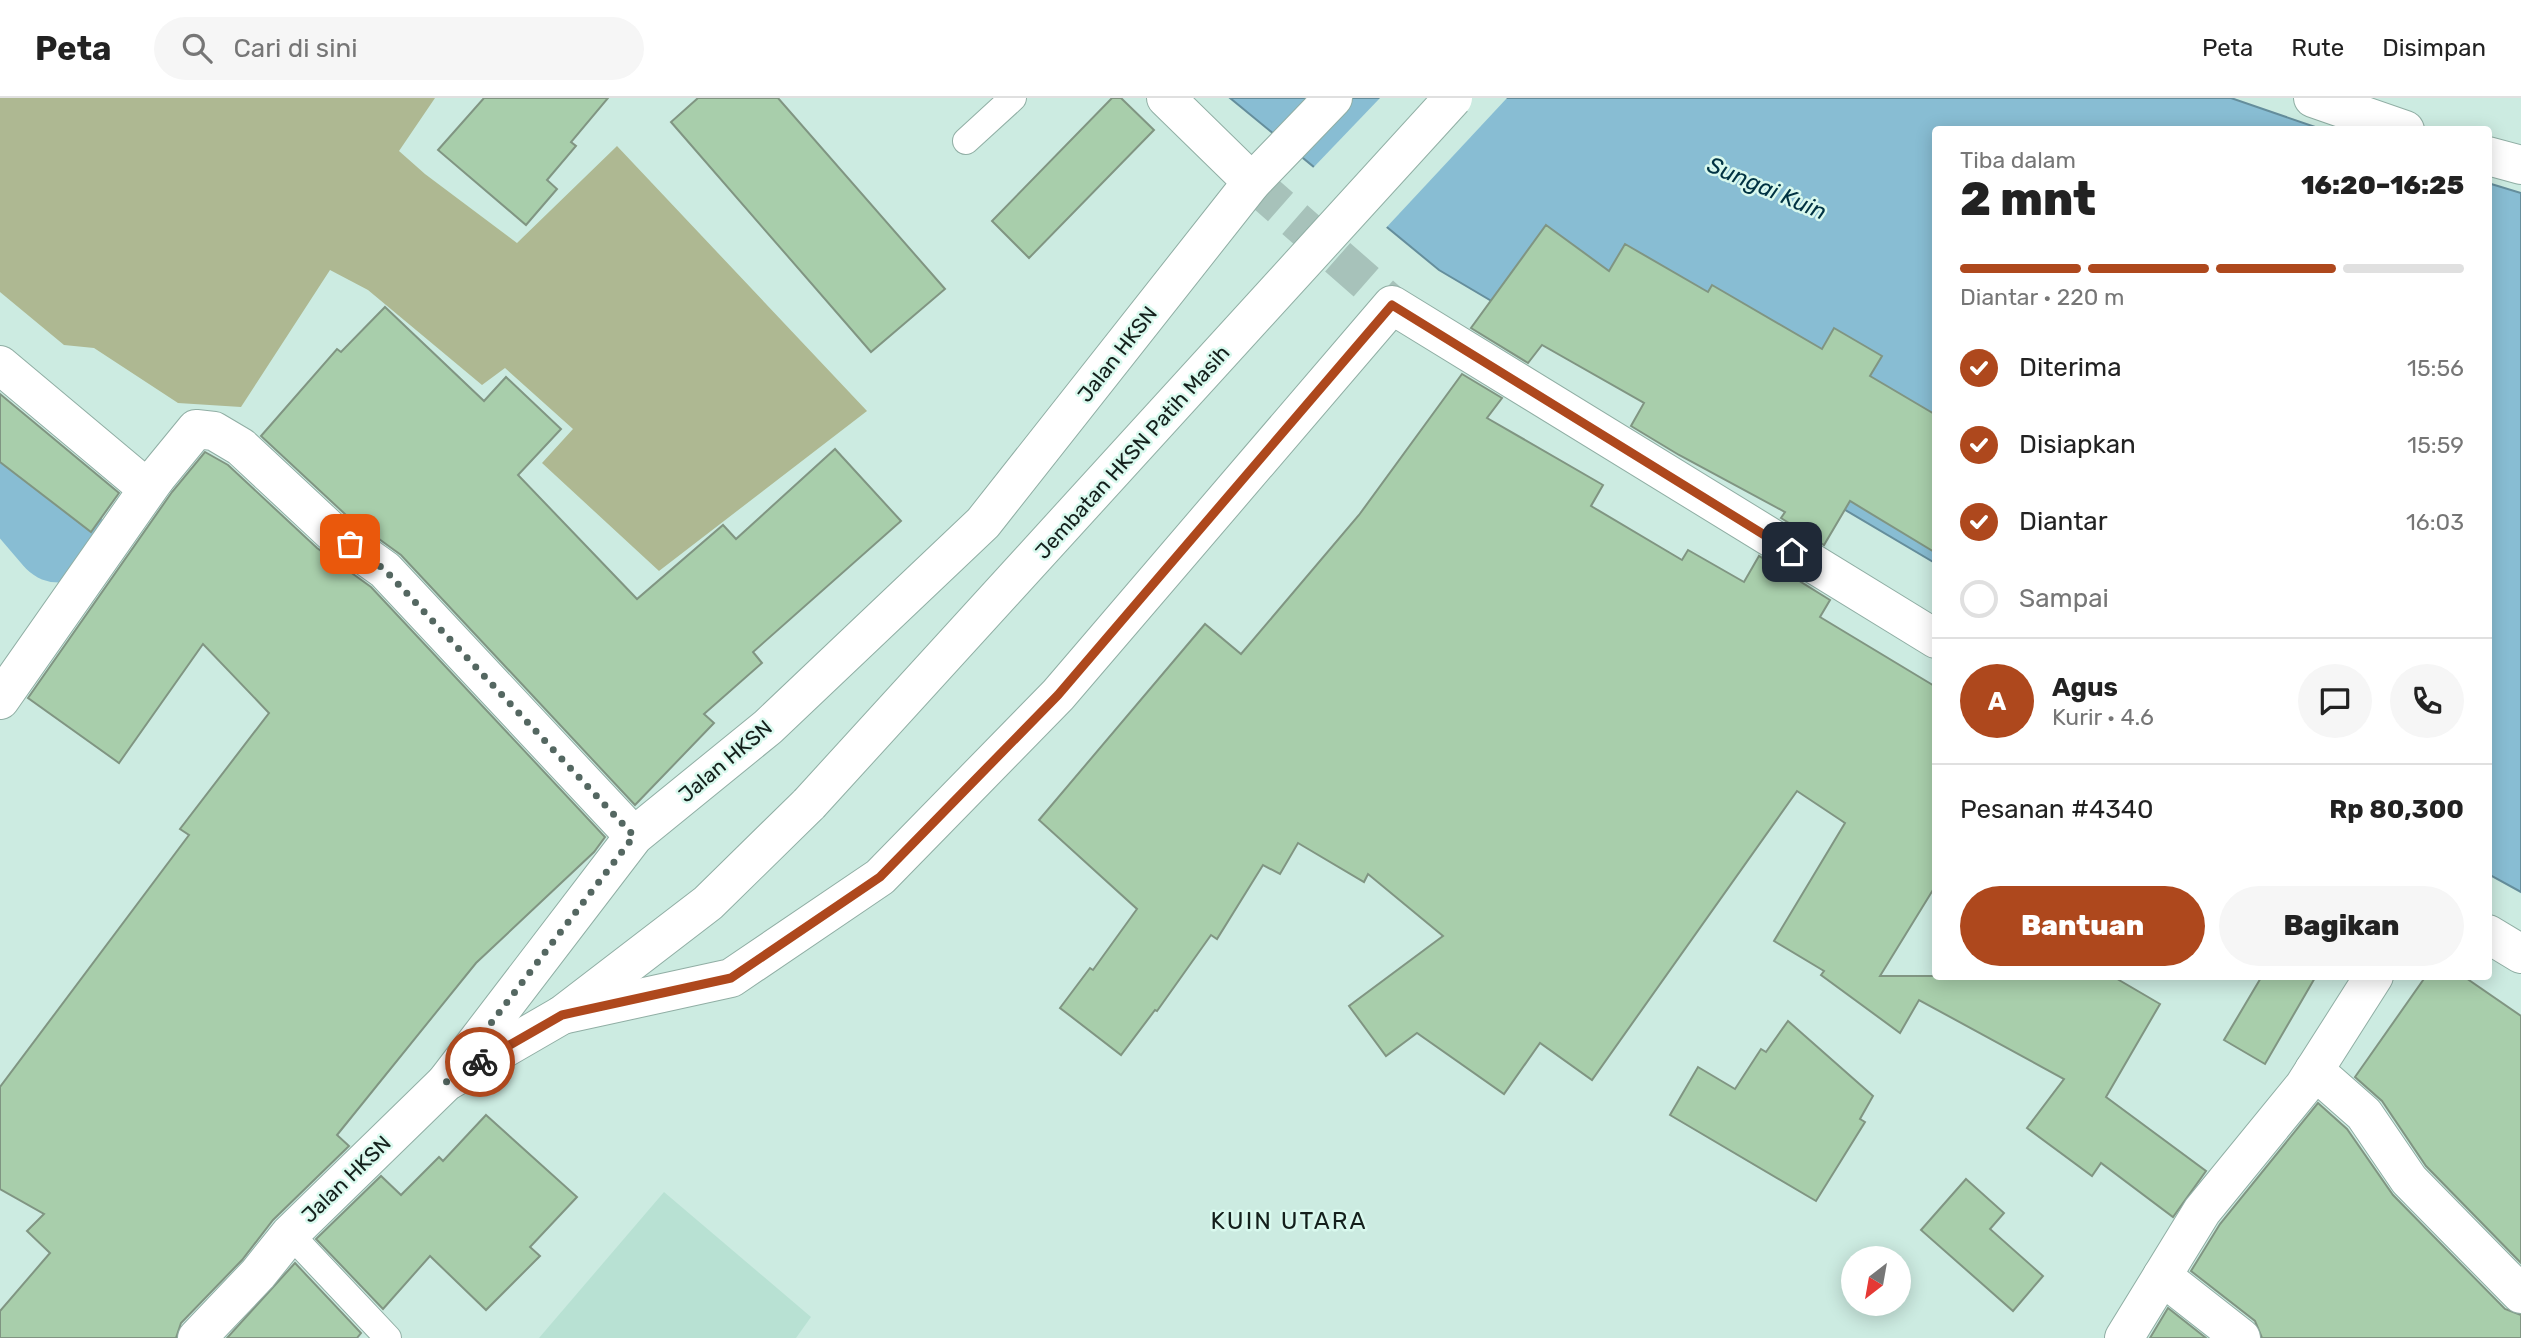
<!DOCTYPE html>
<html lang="id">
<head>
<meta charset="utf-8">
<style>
  :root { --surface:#fff; --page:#f6f6f6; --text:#222; --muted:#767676; --line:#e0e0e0; --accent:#ae481d }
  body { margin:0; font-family:Rubik,sans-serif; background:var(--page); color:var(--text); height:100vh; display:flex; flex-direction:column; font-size:26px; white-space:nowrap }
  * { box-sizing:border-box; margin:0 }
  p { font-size:23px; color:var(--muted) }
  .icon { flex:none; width:38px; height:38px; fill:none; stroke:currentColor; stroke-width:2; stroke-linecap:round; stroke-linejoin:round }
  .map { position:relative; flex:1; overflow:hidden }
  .sheet { position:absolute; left:1932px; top:28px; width:560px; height:854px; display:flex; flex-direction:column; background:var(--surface); border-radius:7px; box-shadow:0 4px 18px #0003 }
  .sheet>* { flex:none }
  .needle { width:46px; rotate:211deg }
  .tools { position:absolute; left:1841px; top:1148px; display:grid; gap:14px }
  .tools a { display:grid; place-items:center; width:70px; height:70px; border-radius:50%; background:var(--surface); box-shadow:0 4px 18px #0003; font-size:35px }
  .pin { position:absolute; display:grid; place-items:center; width:60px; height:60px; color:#fff; margin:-30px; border-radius:14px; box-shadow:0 4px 10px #0006 }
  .courier { position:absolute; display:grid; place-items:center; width:70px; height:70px; margin:-35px; border:5px solid #ae481d; border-radius:50%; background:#fff; color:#222; box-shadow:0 2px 9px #0007 }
  .overview em { font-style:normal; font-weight:800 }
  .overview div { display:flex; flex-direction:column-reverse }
  .overview { display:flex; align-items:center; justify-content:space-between; height:119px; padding:0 28px }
  h1 { font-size:46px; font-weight:800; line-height:52px }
  .bar { display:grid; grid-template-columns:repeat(4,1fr); gap:10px 7px; align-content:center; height:84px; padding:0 28px }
  .bar i { height:9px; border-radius:5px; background:var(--line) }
  .bar .active { background:var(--accent) }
  .bar p { grid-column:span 4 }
  .line { display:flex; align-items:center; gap:18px; padding:0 28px; border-top:2px solid var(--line) }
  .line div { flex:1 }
  .round { display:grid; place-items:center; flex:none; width:74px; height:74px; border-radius:37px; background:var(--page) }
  ol { padding:0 28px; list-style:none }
  li { display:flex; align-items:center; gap:21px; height:77px }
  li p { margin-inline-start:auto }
  li .icon { padding:7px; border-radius:50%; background:var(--accent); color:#fff; stroke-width:4 }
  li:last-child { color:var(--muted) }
  li i { width:38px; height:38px; border:4px solid var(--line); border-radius:50% }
  .action { display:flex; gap:14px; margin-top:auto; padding:14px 28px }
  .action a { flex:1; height:80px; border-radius:42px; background:var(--accent); color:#fff; font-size:28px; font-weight:800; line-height:80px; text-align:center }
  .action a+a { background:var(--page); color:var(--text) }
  header { display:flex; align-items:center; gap:42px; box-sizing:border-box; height:98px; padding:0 35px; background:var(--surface); border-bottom:2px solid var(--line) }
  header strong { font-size:33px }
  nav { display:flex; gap:38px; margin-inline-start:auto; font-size:24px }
  .search { width:490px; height:63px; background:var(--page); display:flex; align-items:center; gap:18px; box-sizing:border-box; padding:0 24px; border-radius:38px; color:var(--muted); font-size:26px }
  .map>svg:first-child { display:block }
</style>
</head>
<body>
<header>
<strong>Peta</strong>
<div class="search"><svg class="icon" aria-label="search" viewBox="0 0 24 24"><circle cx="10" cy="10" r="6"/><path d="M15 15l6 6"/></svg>Cari di sini</div>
<nav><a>Peta</a><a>Rute</a><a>Disimpan</a></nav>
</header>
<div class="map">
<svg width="2521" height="1240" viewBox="0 0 2521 1240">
  <rect width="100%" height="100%" fill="#ccebe1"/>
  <polygon fill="#b8e1d3" points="664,1094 811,1219 796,1240 539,1240"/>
  <polygon fill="#aeb892" points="0,0 435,0 399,53 425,76 517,145 617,48 867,313 659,473 542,365 573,331 505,270 482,287 368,192 330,172 241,309 178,305 94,250 64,247 0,194"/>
  <g fill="#88bdd3" stroke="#658e9c" stroke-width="2">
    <polygon points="1230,0 2231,0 2321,31 1936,32 1935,465 1439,172"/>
    <polygon points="2488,85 2521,95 2521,794 2488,776"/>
  </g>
  <polygon fill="#ccebe1" points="1380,0 1507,0 1384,132 1311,72"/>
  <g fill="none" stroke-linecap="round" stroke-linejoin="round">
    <polyline stroke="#88bdd3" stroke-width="93" points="0,376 8,378 59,438"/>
  </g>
  <g fill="#a8ceab" stroke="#809582" stroke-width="2">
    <polygon points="484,0 608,0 571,44 576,48 547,82 557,91 526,127 438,52"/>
    <polygon points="698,0 778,0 945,191 871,254 671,24"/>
    <polygon points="1112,0 1121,0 1154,32 1029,160 992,123"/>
    <polygon points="1546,127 1609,173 1625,146 1708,194 1712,187 1822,251 1834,230 1882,258 1870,278 1936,317 1936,455 1850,403 1824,447 1781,420 1785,414 1679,357 1631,328 1644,305 1542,247 1528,265 1471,230"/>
    <polygon points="385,209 484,303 506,279 561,331 518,377 637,501 723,427 736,441 835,351 901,423 753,554 762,565 704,616 714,625 635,707 401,457 346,417 261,338 337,251 341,254"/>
    <polygon points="1462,276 1502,300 1487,320 1603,387 1591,408 1682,462 1688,452 1744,484 1759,458 1830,502 1820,519 1936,589 1936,787 1880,878 2112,878 2160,906 2106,999 2206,1073 2173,1119 2101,1065 2092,1078 2027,1030 2064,981 1919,902 1900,935 1821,877 1824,873 1774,843 1845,725 1797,693 1592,982 1540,945 1504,996 1417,935 1386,958 1349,908 1443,838 1368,776 1364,784 1298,745 1280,776 1263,767 1217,841 1211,837 1157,913 1155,912 1121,957 1060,910 1090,870 1093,872 1137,811 1039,722 1205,526 1241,556 1359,417"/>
    <polygon points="0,296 119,395 91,434 0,364"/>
    <polygon points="205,354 228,367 317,450 371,489 605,739 594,754 476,865 337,1037 349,1048 273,1122 242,1162 181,1225 176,1240 0,1240 0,1213 50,1155 27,1133 44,1116 0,1091 0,989 189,737 180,731 269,615 203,546 119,665 28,600 172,394"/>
    <polygon points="2262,878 2316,878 2265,966 2224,942"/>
    <polygon points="2426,878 2463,878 2521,918 2521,1165 2426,1068 2382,1003 2355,979"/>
    <polygon points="1788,923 1873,998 1860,1021 1865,1024 1816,1103 1670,1017 1698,969 1735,991 1761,951 1766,954"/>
    <polygon points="2318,1005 2347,1031 2393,1097 2505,1211 2521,1217 2521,1240 2262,1240 2255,1223 2191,1173 2220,1126"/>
    <polygon points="486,1017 577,1099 530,1149 540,1158 486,1212 430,1158 383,1211 316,1141 381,1078 401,1097 439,1059 443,1063"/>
    <polygon points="1966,1081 2004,1115 1990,1131 2043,1178 2013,1213 1921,1132"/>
    <polygon points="295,1165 361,1235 357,1240 227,1240"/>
    <polygon points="2168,1210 2206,1240 2150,1240"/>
  </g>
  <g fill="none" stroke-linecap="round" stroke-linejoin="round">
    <polyline stroke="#a7c2ba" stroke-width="38" stroke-dasharray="38 19" stroke-linecap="butt" points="1252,84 1392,207"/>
    <g stroke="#90aea4" stroke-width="28">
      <g id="service">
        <polyline points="966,43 1013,0"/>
        <polyline points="290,1136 388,1240"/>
      </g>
    </g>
    <g stroke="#90aea4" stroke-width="40">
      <g id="minor">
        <polyline points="0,267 136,381 148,384 155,381 196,331 214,333 241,349 332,434 385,472 634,738"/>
        <polyline points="0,602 155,381"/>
        <polyline points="2314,972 2364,1016 2409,1082 2521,1196"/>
        <polyline points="2162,1178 2241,1240"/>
        <polyline points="2124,1240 2202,1113 2304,988 2374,878"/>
      </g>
    </g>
    <g stroke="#90aea4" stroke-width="40">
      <g id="tertiary">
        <polyline points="1166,0 1252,84"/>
        <polyline points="2488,836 2521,856"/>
        <polyline points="562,917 731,880 880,779 1058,597 1392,207 1936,541"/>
        <polyline points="446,984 634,738 768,629 983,425 1252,84 1333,0"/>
      </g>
    </g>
    <g stroke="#90aea4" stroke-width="40">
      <g id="primary">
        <polyline points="2313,0 2405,32"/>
        <polyline points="2488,58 2521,67"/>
        <polyline points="197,1240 258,1176 290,1136 446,984 562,917 708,805 809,706"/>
      </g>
    </g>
    <use href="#service" stroke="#fff" stroke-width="26"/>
    <use href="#minor" stroke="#fff" stroke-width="38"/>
    <use href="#tertiary" stroke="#fff" stroke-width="38"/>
    <use href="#primary" stroke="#fff" stroke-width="38"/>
    <g stroke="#90aea4" stroke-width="40" stroke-linecap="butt">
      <polyline id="primary-bridge" points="809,706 1453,0"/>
    </g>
    <use href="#primary-bridge" stroke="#fff" stroke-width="38"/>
  </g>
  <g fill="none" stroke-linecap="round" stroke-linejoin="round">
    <polyline stroke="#546761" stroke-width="7" stroke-dasharray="0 12.6" points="350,446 385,472 634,738 446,984 480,964"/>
    <polyline stroke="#ae481d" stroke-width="9" points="480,964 562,917 731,880 880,779 1058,597 1392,207 1792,454"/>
  </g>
  <g text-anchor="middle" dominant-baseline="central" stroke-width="5" stroke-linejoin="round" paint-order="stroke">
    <g font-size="21" fill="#14201c" stroke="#d9f9ee">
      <text transform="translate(1117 256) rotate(-52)">Jalan HKSN</text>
      <text transform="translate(1132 354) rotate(-48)">Jembatan HKSN Patih Masih</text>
      <text transform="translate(725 663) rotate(-40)">Jalan HKSN</text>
      <text transform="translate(346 1081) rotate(-44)">Jalan HKSN</text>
    </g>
    <g font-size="23" font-style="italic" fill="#003242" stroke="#d9f9ee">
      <text transform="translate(1767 90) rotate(23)">Sungai Kuin</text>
    </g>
    <g font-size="24" letter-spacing="2" fill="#14201c" stroke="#d9f9ee">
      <text x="1289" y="1123">KUIN UTARA</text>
    </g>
  </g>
</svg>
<div class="tools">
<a><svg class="needle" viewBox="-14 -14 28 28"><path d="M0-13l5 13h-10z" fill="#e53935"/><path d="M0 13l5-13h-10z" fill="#767676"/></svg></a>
</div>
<div class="pin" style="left:350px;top:446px;background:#ea580c"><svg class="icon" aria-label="bag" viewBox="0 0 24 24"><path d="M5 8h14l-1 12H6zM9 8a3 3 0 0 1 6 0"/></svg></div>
<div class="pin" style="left:1792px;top:454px;background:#1f2937"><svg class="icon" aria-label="home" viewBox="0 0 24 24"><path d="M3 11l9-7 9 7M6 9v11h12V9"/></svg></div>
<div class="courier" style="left:480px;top:964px"><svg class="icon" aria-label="bike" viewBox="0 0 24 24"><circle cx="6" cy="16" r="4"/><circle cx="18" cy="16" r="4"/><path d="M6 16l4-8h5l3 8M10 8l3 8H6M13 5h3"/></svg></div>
<section class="sheet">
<div class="overview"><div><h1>2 mnt</h1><p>Tiba dalam</p></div><em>16:20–16:25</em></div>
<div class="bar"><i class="active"></i><i class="active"></i><i class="active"></i><i></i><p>Diantar · 220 m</p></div>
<ol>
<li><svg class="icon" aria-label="check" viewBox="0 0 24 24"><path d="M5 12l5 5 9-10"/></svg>Diterima<p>15:56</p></li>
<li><svg class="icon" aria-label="check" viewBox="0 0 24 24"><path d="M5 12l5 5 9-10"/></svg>Disiapkan<p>15:59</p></li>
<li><svg class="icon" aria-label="check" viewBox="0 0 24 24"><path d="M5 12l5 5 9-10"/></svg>Diantar<p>16:03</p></li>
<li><i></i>Sampai</li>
</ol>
<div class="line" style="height:126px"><b class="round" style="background:var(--accent);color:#fff">A</b><div><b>Agus</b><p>Kurir · 4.6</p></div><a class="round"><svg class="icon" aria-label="chat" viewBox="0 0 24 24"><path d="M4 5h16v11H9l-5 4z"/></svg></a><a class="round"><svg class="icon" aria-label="phone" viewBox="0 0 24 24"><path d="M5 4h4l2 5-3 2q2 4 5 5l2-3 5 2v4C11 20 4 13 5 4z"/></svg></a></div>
<div class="line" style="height:91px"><div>Pesanan #4340</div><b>Rp 80,300</b></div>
<div class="action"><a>Bantuan</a><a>Bagikan</a></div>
</section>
</div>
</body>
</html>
